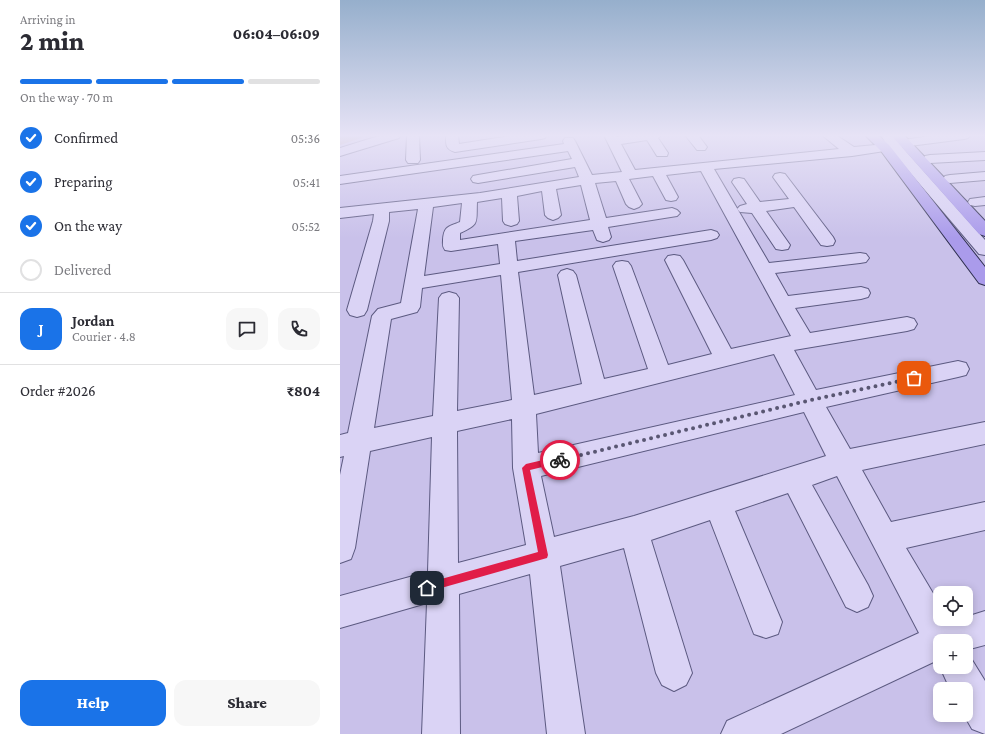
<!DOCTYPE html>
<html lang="en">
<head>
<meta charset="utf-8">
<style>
  :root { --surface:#fff; --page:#f7f7f7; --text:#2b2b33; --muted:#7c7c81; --line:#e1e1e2; --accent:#1a73e8 }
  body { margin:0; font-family:"Crimson Pro",serif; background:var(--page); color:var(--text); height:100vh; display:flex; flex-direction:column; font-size:15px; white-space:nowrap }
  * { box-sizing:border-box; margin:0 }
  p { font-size:13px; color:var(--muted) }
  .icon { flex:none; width:22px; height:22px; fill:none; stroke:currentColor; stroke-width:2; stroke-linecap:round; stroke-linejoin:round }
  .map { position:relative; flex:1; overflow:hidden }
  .sheet { display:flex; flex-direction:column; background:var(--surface); width:340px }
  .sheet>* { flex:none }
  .fabs { position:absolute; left:593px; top:586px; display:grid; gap:8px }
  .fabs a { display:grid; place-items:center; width:40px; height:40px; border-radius:8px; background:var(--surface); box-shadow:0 2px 10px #0003; font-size:20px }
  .pin { position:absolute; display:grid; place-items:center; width:34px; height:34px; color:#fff; margin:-17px; border-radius:8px; box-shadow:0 2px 6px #0006 }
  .courier { position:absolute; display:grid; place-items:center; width:40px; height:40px; margin:-20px; border:3px solid #e11d48; border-radius:50%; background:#fff; color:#222; box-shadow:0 1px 5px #0007 }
  .headline em { font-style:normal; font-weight:800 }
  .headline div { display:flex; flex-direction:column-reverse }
  .headline { display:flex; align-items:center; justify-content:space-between; height:68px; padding:0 20px }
  h1 { font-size:26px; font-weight:800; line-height:30px }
  .bar { display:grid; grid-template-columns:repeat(4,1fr); gap:6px 4px; align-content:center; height:48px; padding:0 20px }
  .bar i { height:5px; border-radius:3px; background:var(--line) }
  .bar .selected { background:var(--accent) }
  .bar p { grid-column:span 4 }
  .line { display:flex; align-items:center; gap:10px; padding:0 20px; border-top:1px solid var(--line) }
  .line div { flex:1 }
  .round { display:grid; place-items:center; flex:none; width:42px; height:42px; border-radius:12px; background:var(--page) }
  ol { padding:0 20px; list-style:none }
  li { display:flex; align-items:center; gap:12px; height:44px }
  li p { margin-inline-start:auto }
  li .icon { padding:4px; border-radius:50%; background:var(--accent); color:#fff; stroke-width:4 }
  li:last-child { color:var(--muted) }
  li i { width:22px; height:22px; border:2px solid var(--line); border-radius:50% }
  .action { display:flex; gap:8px; margin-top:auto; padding:8px 20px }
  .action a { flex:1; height:46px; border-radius:12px; background:var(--accent); color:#fff; font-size:16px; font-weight:800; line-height:46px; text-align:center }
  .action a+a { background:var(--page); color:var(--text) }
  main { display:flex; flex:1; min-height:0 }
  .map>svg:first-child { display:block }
</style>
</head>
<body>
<main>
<section class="sheet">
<div class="headline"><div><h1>2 min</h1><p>Arriving in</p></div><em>06:04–06:09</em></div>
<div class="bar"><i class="selected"></i><i class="selected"></i><i class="selected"></i><i></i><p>On the way · 70 m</p></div>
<ol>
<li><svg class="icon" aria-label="check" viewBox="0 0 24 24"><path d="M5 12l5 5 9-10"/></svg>Confirmed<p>05:36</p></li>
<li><svg class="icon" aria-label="check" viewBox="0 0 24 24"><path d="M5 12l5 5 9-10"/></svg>Preparing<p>05:41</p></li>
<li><svg class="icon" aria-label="check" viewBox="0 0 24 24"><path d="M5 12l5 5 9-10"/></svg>On the way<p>05:52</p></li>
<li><i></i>Delivered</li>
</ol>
<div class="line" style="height:72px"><b class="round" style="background:var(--accent);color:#fff">J</b><div><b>Jordan</b><p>Courier · 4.8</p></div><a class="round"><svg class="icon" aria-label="chat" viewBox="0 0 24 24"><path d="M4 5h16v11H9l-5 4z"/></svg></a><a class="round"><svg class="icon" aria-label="phone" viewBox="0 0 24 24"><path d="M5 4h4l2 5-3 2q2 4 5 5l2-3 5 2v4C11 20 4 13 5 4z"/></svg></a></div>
<div class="line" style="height:52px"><div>Order #2026</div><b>₹804</b></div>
<div class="action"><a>Help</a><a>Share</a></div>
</section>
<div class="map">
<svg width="645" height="734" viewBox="0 0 645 734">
  <rect width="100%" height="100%" fill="#c9c1ea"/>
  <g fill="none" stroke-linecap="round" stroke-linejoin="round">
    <polygon fill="#bca8a3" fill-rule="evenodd" points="0,135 23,135 21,138 0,145"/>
    <g stroke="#5c5a81" stroke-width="2">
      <g id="minor">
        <polygon points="42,135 61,135 59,138 0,156 0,148"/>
        <polygon points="67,135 79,135 80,160 78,163 68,163 66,160"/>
        <path d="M106,135H118L119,144L176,135H207L205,138L201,139L115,152C105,149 106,144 106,135Z"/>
        <path d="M264,135H276L277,137L289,135H321L318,138L328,153L327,156H317L307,140L281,144L295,170L499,149L482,135H496L514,147L546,144L541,135H552L557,141L596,135H630L628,138L624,139L562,147L645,240V255L639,254L551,150L512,156L374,169L429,263L520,253L526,254L529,258L526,262L520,263L435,273L448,296L521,287L528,289L530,293L528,297L521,299L455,308L470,333L567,317L574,319L577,324L574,329L567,331L454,350L476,390L618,361L626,363L629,369L626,375L618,377L486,407L510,449L645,422V444L522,470L551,522L645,502V530L566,548L600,605V619H608L609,621L626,619V617L645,611V645L626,650V641H600V659L441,734H381L387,721L579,633L497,476L472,485L528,585L533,596L528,607L517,612L506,607L448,493L395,511L442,622L438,634L426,638L414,634L370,520L311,540L352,673L346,685L334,691L322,685L316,673L284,548L220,566L245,734H207L190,574L119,594L120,734H82L87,603L0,628V596L88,572L92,437L30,451L15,548L11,559L0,563V475L4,456L0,457V435L8,433L32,316L38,309L61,303L78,209L49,212V221L27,310L24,315L17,317L10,315L7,310L33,221L34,214L0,218V208L140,193L239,177L235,167L138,183L133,182L131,179L133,176L138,175L232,159L228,151L0,184V176L224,144L223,141L225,138H233L235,141L252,175L282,172ZM361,171L451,336L391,349L343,260L340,256L334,255L328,256L325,260L372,354L328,365L291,266L288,262L282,261L276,262L273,266L308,369L264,379L236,275L233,271L227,269L221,271L218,275L242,384L194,395L178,272L371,240L377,238L379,235L377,232L371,230L177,261L175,241L253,230L257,240L263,242L269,240L271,237L268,227L337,216L340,213L337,210L332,208L266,218L255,183L276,181L286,204L289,207L294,209L299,207L302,204L289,179L313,176L326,200L331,201L336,200L338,197L326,175ZM241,185L250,220L120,240V233C140,224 136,223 137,202L162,198L163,221L165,224L171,226L177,224L179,221L177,196L202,191L205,215L208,218L213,220L218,218L221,215L216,189ZM122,203L120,222C108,227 104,226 103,240C103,244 102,246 105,250L111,251L158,244L160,264L84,276L93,207ZM161,275L172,400L117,411L119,298L116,294L109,292L102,294L99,298L93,416L34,428L51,319L77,312L80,307L82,288ZM434,354L455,395L198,453L196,414ZM464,412L486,456L294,516L214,537L201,476ZM172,419L173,468L186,545L118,563L117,431Z"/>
        <polygon points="345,135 358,135 367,147 365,150 357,150"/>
        <polygon points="645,152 645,160 590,163 585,162 583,159 585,156 590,155"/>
        <polygon points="645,172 645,180 610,183 605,182 603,179 605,176 610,175"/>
        <polygon points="440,173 445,174 493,237 495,241 493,245 487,246 481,245 454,207 426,211 450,245 448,249 442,250 436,249 412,213 400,212 397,209 400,206 407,204 392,182 394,179 399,178 404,179 420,202 449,199 433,177 435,174"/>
        <polygon points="645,197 645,205 635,206 630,205 628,202 630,199"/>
        <polygon points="626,653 629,655 645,681 645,734 632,729 624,715 626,715 626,689 610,689 600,667 626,667"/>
      </g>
    </g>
    <g stroke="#2e2f4f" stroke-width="2">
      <g id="major">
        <polygon points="525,135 538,135 549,145 645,267 645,285 639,283 541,151"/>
        <polygon points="551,135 564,135 645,221 645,236 639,234"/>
      </g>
    </g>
    <use href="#minor" fill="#dad3f5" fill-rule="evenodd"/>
    <use href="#major" fill="#aa9beb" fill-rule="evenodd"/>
  </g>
  <linearGradient id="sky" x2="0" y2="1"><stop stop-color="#96afcc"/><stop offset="0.57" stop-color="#e7e3f6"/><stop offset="1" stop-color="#e7e3f6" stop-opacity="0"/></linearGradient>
  <rect width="645" height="238" fill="url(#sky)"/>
  <polygon fill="#e11d48" points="220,456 223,457 223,462 190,470 208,555 207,558 87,592 84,591 83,588 84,584 87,583 198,552 182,468 186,464"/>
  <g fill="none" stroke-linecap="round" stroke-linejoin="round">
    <polyline stroke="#595672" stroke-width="4" stroke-dasharray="0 7.2" points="220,460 471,400 574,378"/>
  </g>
</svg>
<div class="fabs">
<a><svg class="icon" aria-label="locate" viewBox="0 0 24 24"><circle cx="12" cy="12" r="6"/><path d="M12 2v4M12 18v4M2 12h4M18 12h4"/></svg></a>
<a>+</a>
<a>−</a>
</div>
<div class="pin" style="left:574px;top:378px;background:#ea580c"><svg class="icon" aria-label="bag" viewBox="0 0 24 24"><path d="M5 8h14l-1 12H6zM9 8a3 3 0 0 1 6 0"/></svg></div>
<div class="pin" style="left:87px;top:588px;background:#1f2937"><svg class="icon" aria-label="home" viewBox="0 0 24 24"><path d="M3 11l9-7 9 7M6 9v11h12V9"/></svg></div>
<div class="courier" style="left:220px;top:460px"><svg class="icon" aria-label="bike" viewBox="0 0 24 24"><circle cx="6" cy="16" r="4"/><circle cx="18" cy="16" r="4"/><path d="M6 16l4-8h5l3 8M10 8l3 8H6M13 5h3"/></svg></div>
</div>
</main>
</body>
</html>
